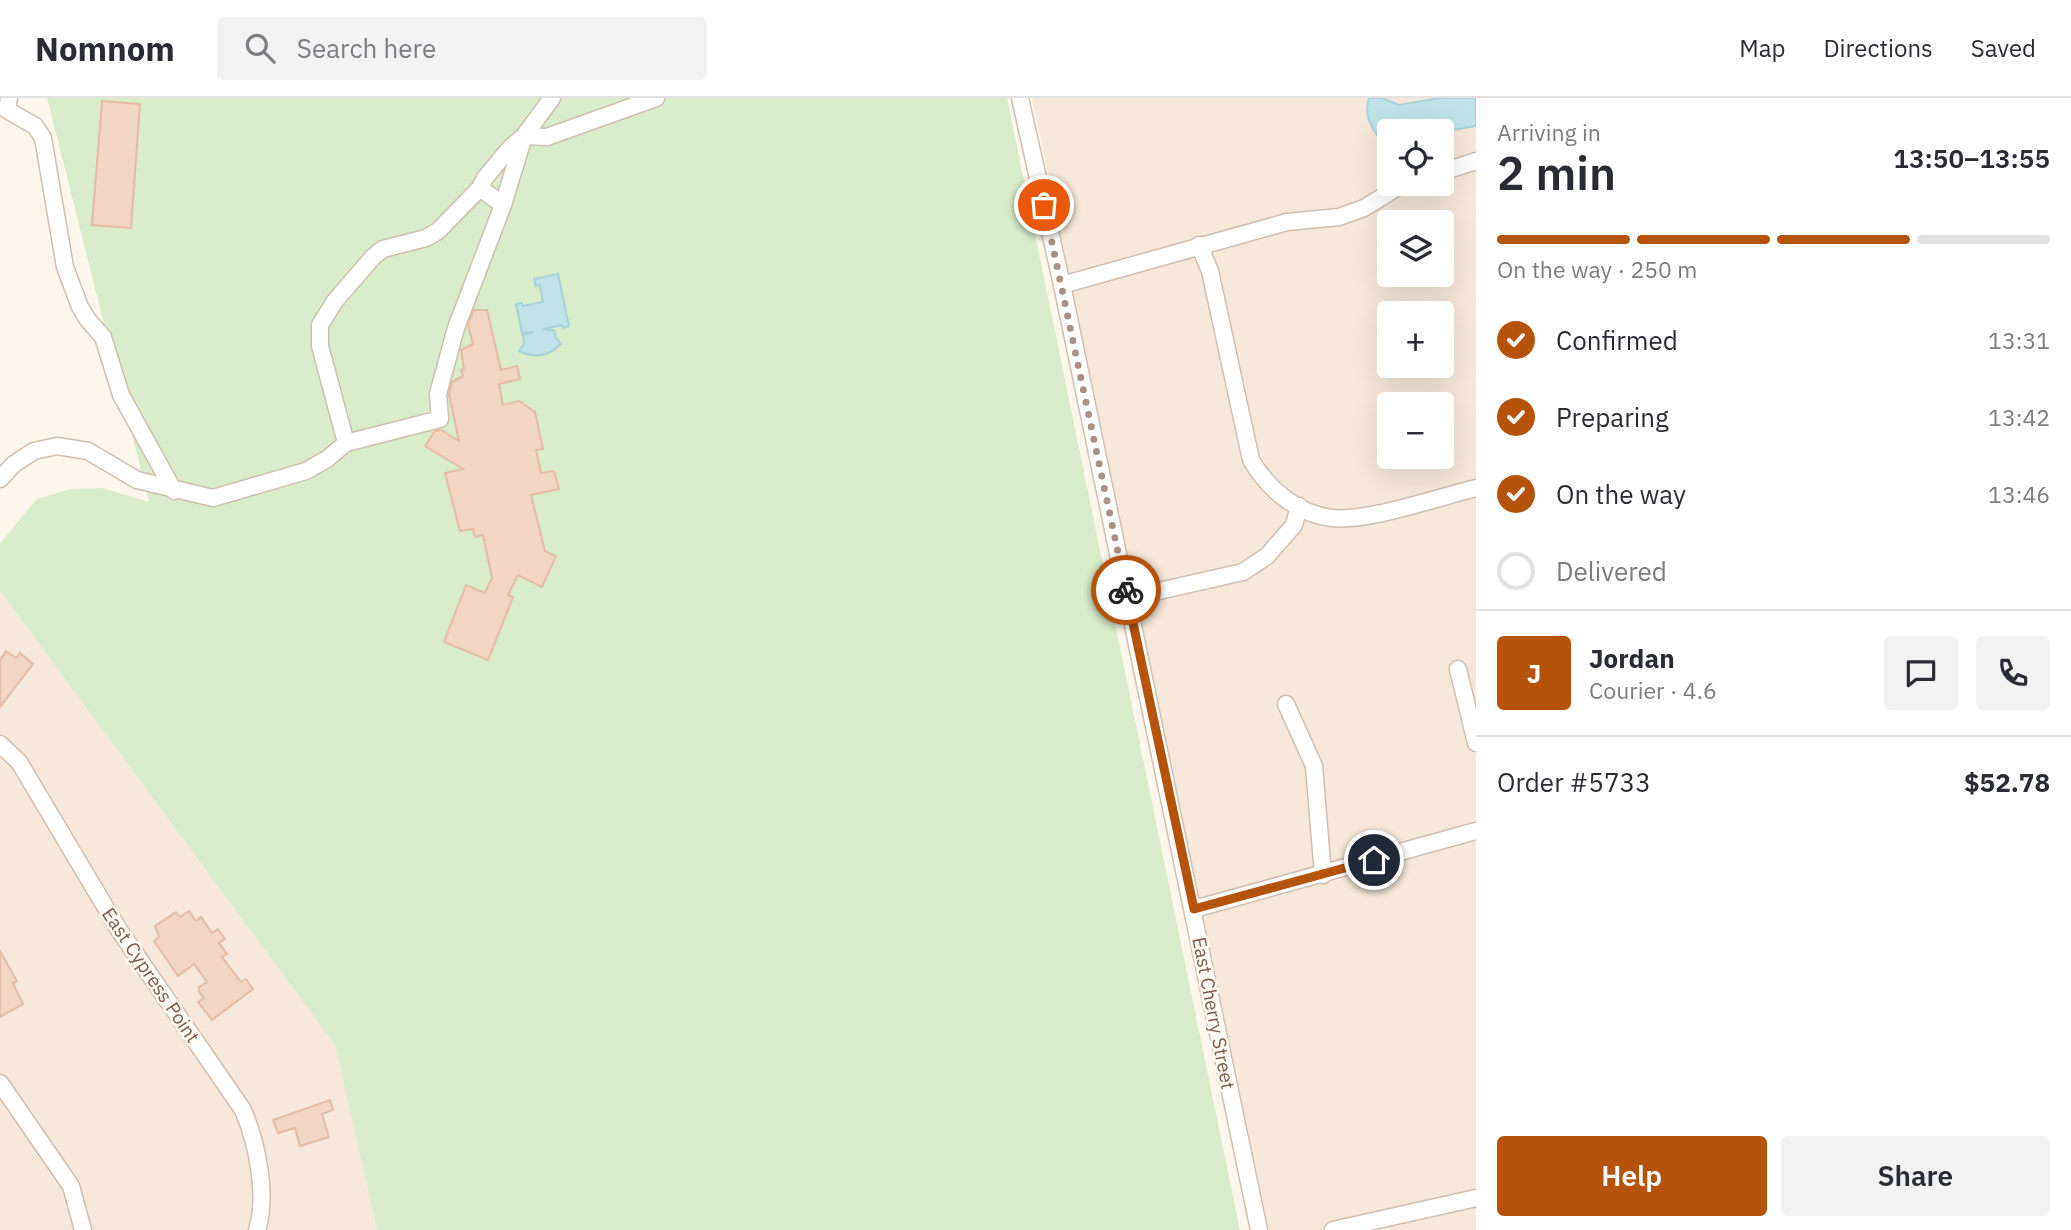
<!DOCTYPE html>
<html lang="en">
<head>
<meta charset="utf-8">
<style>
  :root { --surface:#fff; --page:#f2f2f3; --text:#2b2b33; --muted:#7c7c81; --line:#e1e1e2; --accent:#b45309 }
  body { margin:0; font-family:"IBM Plex Sans",sans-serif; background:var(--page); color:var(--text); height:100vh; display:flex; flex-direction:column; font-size:26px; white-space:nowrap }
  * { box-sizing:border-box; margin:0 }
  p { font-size:23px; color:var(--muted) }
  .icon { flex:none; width:38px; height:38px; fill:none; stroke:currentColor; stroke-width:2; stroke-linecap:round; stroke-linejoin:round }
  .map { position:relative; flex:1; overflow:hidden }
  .side { display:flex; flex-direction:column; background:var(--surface); width:595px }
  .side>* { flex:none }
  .tools { position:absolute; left:1377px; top:21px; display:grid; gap:14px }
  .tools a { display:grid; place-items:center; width:77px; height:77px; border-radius:7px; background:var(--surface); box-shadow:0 7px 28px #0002; font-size:35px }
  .pin { position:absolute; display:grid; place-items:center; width:60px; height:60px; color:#fff; margin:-30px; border:4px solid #fff; border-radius:50%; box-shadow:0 2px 7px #0007 }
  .courier { position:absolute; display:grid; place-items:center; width:70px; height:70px; margin:-35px; border:5px solid #b45309; border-radius:50%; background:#fff; color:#222; box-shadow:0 2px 9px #0007 }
  .head em { font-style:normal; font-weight:600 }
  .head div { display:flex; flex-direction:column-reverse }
  .head { display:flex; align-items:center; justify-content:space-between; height:119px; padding:0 21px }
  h1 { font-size:46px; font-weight:600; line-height:52px }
  .bar { display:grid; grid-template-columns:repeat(4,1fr); gap:10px 7px; align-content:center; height:84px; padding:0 21px }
  .bar i { height:9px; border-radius:5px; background:var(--line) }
  .bar .active { background:var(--accent) }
  .bar p { grid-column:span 4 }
  .line { display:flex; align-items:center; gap:18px; padding:0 21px; border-top:2px solid var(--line) }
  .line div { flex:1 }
  .round { display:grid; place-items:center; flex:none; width:74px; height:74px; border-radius:7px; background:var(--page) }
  ol { padding:0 21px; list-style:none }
  li { display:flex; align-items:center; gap:21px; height:77px }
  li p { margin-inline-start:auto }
  li .icon { padding:7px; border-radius:50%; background:var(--accent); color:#fff; stroke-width:4 }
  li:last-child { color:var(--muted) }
  li i { width:38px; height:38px; border:4px solid var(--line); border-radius:50% }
  .cta { display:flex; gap:14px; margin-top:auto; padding:14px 21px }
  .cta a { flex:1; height:80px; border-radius:7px; background:var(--accent); color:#fff; font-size:28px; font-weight:600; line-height:80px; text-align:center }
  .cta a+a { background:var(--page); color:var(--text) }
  header { display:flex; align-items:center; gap:42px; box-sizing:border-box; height:98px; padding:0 35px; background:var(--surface); border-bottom:2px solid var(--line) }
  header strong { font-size:33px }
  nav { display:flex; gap:38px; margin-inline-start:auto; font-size:24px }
  .search { width:490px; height:63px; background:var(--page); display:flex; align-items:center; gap:18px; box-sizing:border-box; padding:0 24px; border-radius:7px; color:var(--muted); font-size:26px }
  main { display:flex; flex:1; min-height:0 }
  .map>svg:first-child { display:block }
</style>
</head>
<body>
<header>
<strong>Nomnom</strong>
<div class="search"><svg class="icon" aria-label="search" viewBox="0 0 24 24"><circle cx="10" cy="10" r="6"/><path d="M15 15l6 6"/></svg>Search here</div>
<nav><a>Map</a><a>Directions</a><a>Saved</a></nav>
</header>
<main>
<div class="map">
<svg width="1476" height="1132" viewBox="0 0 1476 1132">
  <rect width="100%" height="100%" fill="#fdf6ec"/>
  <g fill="#f5e8da" fill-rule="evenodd">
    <path d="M1032,0H1476V1132H1269ZM1390,33H1442V86H1390ZM1390,124H1442V177H1390ZM1390,215H1442V268H1390ZM1390,306H1442V359H1390Z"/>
    <polygon points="0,493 335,947 377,1132 0,1132"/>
  </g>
  <polygon fill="#d8ecc9" points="47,0 1007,0 1240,1132 377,1132 335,947 0,493 0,445 37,401 70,391 103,390 149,404"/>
  <g fill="#bfe3e8" stroke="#a5d3da" stroke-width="2">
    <path d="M1369,0H1382L1399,7L1440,0H1476V28L1442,34L1390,33L1389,43L1379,40C1370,27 1364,16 1369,0Z"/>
    <path d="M558,176L569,228L563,230L562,227L543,231L554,232L556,240L561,246C549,258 535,261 519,253L524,246L523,237L533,234L522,235L516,206L522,205L523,208L543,204L540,187L536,188L534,181Z"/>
  </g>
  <g fill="#f3d5c3" stroke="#e6bba3" stroke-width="2">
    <polygon points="102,3 140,6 131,130 92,127"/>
    <polygon points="474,212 487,212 501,272 517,268 520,281 499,286 503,307 519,303 535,314 543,351 536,352 541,375 554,373 559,391 531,397 545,453 556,458 542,489 518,477 508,497 513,499 488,562 444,544 466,487 485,495 492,480 483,437 475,439 473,431 460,433 445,375 463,371 425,348 435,333 441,332 459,343 449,297 452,284 463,278 461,272 464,271 461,252 473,246 468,227"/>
    <polygon points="6,553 16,560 20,555 33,566 0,609 0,562"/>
    <polygon points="189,813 196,823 201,819 212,835 218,831 225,841 219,845 227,856 222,859 241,884 246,881 253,891 212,922 198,904 204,900 199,894 199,889 207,884 194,866 178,878 154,843 159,839 155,828 176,814 180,819"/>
    <polygon points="0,853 17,883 13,885 23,906 0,919"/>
    <polygon points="330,1002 333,1012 322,1016 329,1039 300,1048 295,1030 278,1035 273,1022"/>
  </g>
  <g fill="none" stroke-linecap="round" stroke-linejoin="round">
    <g stroke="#d1beb0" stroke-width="19">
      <g id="minor">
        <polyline points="9,0 7,12 35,28 43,40 65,169 80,209 88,222 103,239 121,297 174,393"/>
        <polyline points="1020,0 1062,187 1259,1132"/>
        <polyline points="524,38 547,39 656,0"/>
        <polyline points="1442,74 1476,63"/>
        <polyline points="480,90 503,107 456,230 438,296 440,321 346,345 320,248 320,227 335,203 373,159 383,151 426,140 438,133 480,90 485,80 509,51 524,38 552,0"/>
        <polyline points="503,107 524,38"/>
        <path d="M1199,147L1210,173L1251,362C1268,391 1297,416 1332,420C1368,424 1439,399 1476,390"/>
        <polyline points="1062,187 1287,124 1339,119 1364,110 1403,86"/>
        <polyline points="0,381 14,366 34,353 57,348 88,353 137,382 213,400 306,373 327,361 346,345"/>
        <polyline points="1128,500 1243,474 1267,458 1294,427 1299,408"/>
        <polyline points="1458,571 1476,645"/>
        <polyline points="1286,606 1314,668 1323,777"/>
        <path d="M0,646L19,664L119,832L243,1012C257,1045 268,1097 257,1132"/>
        <polyline points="1194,811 1476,733"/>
        <polyline points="0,985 71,1088 83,1132"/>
        <polyline points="1333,1132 1476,1100"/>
      </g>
    </g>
    <use href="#minor" stroke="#fff" stroke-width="16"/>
  </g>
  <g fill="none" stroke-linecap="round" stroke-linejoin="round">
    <polyline stroke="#a89285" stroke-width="7" stroke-dasharray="0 12.6" points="1044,107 1126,492"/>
    <polyline stroke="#b45309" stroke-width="9" points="1126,492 1194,811 1374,762"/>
  </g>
  <g text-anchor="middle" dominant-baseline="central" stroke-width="5" stroke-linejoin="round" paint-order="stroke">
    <g font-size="19" fill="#7a5c4d" stroke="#fffaf3">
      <text transform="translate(151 877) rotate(56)">East Cypress Point</text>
      <text transform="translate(1214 915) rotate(79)">East Cherry Street</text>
    </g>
  </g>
</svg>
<div class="tools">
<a><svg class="icon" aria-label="locate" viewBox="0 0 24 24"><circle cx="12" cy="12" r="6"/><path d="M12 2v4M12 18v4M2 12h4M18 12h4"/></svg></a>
<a><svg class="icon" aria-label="layers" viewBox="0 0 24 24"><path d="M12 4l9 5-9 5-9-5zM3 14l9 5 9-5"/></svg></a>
<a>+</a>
<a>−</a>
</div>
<div class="pin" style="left:1044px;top:107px;background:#ea580c"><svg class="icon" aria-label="bag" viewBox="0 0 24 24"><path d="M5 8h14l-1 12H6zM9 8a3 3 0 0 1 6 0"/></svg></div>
<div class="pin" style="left:1374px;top:762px;background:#1f2937"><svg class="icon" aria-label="home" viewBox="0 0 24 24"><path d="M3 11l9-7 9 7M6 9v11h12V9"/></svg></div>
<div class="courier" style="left:1126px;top:492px"><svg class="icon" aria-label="bike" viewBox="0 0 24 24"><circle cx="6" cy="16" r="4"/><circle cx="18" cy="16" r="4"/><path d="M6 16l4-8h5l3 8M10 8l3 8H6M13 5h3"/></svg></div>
</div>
<section class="side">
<div class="head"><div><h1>2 min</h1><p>Arriving in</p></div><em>13:50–13:55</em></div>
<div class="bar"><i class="active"></i><i class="active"></i><i class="active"></i><i></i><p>On the way · 250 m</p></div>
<ol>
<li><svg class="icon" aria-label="check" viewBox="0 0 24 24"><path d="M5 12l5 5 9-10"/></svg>Confirmed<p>13:31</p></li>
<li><svg class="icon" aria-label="check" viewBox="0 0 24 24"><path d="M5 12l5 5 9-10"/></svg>Preparing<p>13:42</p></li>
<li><svg class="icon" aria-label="check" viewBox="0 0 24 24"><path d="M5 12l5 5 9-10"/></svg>On the way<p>13:46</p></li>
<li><i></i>Delivered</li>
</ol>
<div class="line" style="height:126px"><b class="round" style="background:var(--accent);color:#fff">J</b><div><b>Jordan</b><p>Courier · 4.6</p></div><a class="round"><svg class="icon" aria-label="chat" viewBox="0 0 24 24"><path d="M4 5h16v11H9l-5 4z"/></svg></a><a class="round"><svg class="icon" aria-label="phone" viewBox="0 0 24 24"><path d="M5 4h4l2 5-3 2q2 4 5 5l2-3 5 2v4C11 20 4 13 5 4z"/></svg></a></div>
<div class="line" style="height:91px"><div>Order #5733</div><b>$52.78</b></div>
<div class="cta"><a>Help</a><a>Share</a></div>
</section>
</main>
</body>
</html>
